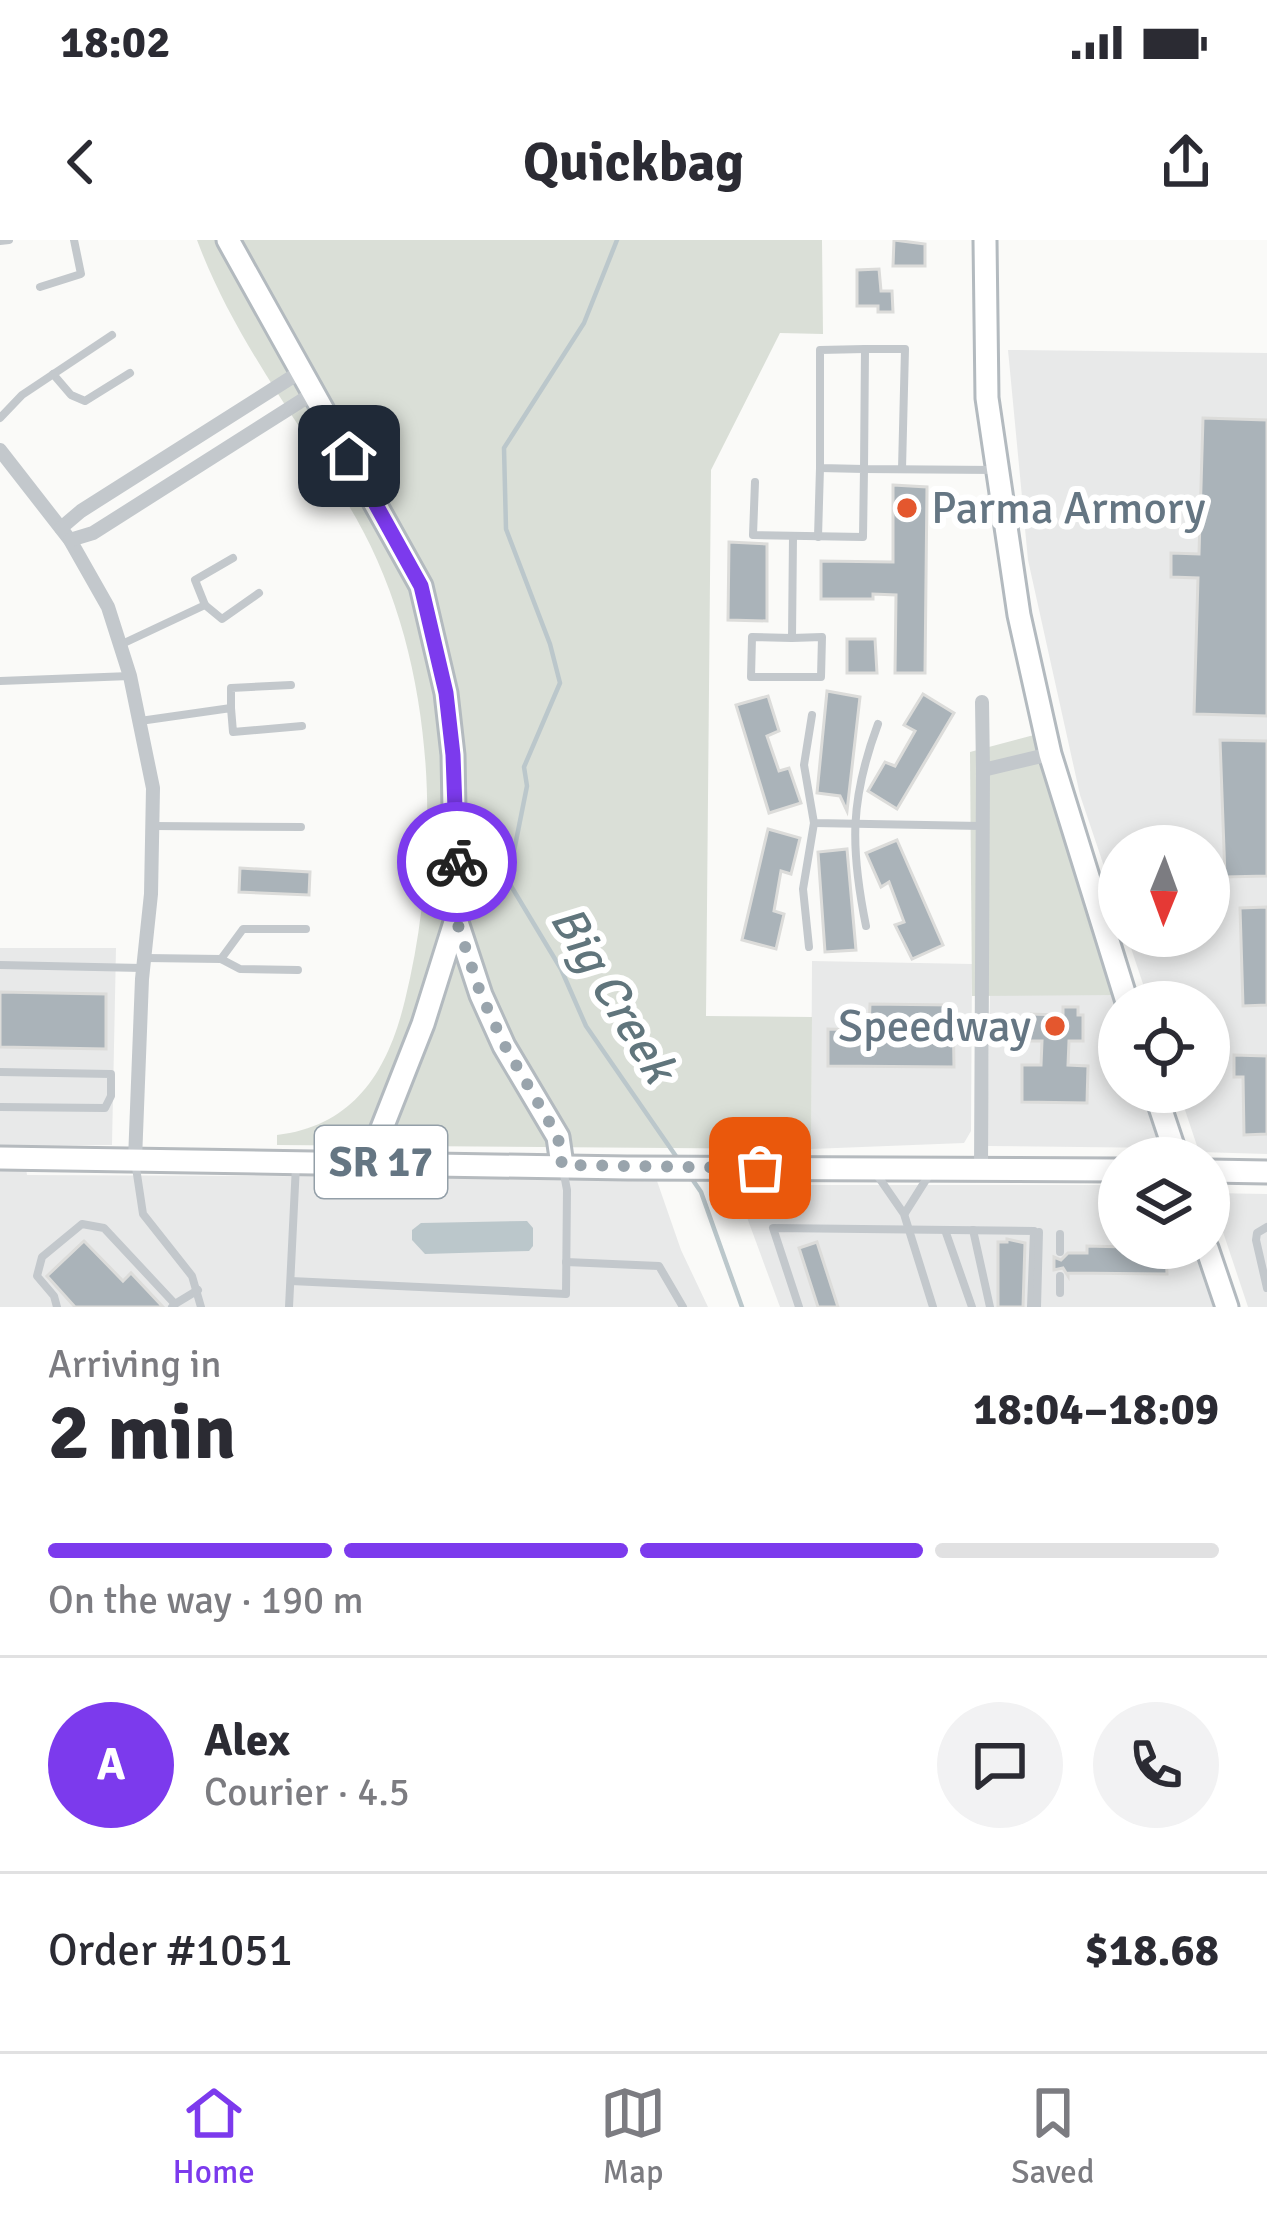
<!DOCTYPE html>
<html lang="en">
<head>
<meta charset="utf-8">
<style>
  :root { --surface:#fff; --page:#f2f2f3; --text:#2b2b33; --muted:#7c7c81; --line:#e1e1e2; --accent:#7c3aed }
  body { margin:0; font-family:Signika,sans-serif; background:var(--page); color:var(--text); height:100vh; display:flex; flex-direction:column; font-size:45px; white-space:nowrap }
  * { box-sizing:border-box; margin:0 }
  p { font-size:39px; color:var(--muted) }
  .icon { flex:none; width:66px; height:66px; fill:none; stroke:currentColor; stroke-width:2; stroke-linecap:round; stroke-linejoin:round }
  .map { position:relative; height:1067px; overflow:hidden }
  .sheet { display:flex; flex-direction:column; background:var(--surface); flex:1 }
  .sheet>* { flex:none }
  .needle { width:78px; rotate:181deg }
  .tools { position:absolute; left:1098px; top:585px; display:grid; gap:24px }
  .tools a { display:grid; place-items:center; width:132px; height:132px; border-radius:50%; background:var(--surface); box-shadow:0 6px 18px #0003; font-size:60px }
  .pin { position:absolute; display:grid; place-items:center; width:102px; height:102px; color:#fff; margin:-51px; border-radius:24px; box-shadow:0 6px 18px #0006 }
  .courier { position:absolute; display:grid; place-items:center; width:120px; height:120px; margin:-60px; border:9px solid #7c3aed; border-radius:50%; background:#fff; color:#222; box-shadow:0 3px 15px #0007 }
  .overview em { font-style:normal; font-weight:700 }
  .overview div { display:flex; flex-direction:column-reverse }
  .overview { display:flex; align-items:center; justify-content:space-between; height:204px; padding:0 48px }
  h1 { font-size:78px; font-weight:700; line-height:90px }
  .bar { display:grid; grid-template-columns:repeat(4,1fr); gap:18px 12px; align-content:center; height:144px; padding:0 48px }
  .bar i { height:15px; border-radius:9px; background:var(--line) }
  .bar .on { background:var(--accent) }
  .bar p { grid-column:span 4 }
  .line { display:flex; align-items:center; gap:30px; padding:0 48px; border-top:3px solid var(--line) }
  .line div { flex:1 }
  .round { display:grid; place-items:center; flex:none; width:126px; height:126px; border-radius:63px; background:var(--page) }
  .status { display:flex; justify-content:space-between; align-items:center; height:84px; padding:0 60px; background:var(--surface); direction:ltr }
  .status svg { height:33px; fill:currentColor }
  header { display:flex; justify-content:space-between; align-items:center; height:156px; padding:0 48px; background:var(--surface); font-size:54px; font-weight:700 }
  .tab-bar { display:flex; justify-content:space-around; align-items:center; height:168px; border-top:3px solid var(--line); background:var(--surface); font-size:33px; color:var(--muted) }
  .tab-bar a { display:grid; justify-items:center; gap:6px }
  .tab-bar .on { color:var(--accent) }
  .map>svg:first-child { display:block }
</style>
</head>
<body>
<div class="status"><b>18:02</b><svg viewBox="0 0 49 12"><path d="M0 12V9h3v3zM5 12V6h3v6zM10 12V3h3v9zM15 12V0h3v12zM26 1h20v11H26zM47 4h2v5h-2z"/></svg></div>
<header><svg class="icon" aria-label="back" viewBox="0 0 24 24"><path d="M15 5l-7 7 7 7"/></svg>Quickbag<svg class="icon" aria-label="share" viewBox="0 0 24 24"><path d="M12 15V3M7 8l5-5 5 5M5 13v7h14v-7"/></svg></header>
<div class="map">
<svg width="1267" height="1067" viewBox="0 0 1267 1067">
  <rect width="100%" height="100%" fill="#fafaf8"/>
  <g fill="#e8e9e9">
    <polygon points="1008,110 1267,113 1267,914 1199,912 1179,852 1209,852 1209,762 1149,762 1127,696 1209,696 1209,606 1119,606 1119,671 1080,555 1028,320"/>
    <polygon points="0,708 116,708 112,905 0,906"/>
    <polygon points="812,721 972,724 971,891 964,903 811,909"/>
    <polygon points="990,755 1117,755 1119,852 1147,852 1165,908 987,906"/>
    <polygon points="0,927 26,928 27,935 656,938 681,1010 708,1067 0,1067"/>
    <polygon points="735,945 1119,945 1119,1008 1195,1008 1213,1067 780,1067"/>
    <polygon points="1210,953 1267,954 1267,1067 1248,1067"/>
  </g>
  <g fill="#dadfd7">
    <path d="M197,0H822L823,94L780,93L711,230L706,776L812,777L811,909L277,905V895C354,886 388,831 405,760C443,605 436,419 356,278C303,186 234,100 197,0Z"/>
    <polygon points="1034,495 1117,755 972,756 970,512"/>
  </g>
  <polygon fill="#bbc7cb" points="527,981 533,988 533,1006 529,1011 425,1014 412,1000 412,990 421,983"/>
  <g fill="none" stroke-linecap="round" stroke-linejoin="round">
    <g stroke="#bbc7cb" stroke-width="4.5">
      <polyline points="617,0 584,83 504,208 506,289 550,404 560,443 524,527 527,546 508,641 561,729 586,786 680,922"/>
      <polyline points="690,936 701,952 742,1067"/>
    </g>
  </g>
  <g fill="#aab3b9" stroke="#dcdcda" stroke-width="3">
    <polygon points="894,0 925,4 925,26 893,26"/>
    <polygon points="879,29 881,51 892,51 893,72 878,72 878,66 857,66 857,30"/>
    <polygon points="1203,178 1267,180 1267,476 1194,474 1198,338 1171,337 1171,313 1199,314"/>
    <polygon points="893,245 927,247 925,433 895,433 896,355 873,354 873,359 821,359 821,321 893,322"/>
    <polygon points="729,302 767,304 767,381 728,380"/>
    <polygon points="847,399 875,399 877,433 847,433"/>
    <polygon points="827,451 860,457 847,571 840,556 817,553"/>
    <polygon points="923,454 954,473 897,569 868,551 885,522 895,526 915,491 904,485"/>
    <polygon points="768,456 779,491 767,496 779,531 789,528 801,563 769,573 736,465"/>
    <polygon points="1220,500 1267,501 1267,636 1225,637"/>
    <polygon points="768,589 800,598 791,634 781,631 774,671 784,674 776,709 742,700"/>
    <polygon points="897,600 943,705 912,719 895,685 904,682 889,642 881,647 866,613"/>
    <polygon points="847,609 856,710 825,712 818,612"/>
    <polygon points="240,628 310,632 309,655 239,652"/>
    <polygon points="1267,667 1267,765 1243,766 1240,668"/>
    <polygon points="0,752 106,754 106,809 0,807"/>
    <polygon points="870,764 953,765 954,827 828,826 828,789 869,790"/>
    <polygon points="1063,767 1078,767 1078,775 1083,775 1083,801 1069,801 1068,825 1088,826 1087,863 1022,862 1022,825 1041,825 1042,801 1027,801 1027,774 1063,775"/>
    <polygon points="1234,815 1267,816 1267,894 1244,895 1243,837 1234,837"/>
    <polygon points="1007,999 1025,1003 1023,1067 998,1067 998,1002 1007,1002"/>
    <polygon points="84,1001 123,1041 131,1033 163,1067 75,1067 47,1036"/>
    <polygon points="817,1002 838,1067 818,1067 799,1008"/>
    <polygon points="1087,1006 1166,1008 1167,1034 1068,1033 1068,1036 1063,1028 1054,1030 1054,1017 1061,1020 1068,1013 1087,1013"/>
  </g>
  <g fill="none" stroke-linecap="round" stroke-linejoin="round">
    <g stroke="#b3babf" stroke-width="27">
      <g id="secondary">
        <polyline points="228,0 421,346 446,453 453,515 456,679 481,755 504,806 558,897 562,925"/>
        <polyline points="985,0 987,158 1019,375 1050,514 1127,762"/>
        <polyline points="1155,852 1177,918"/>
        <polyline points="369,921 423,784 456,679"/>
        <polyline points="1207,1008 1227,1067"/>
      </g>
    </g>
    <g stroke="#b5babe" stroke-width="27">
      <g id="primary">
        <polyline points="0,918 627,928 1119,930"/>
        <polyline points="1209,931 1267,932"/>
      </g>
    </g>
    <g stroke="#c3c8cc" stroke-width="8">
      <polyline points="0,1 9,0"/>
      <polyline points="40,47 81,34 74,0"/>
      <polyline points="53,134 71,155 85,161 130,133"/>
      <polyline points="0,178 22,155 112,95"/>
      <polyline points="902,229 905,109 865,109 864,229 995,230"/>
      <polyline points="755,242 753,295 863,297 864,229 820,228 820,110 865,109"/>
      <polyline points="818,297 820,228"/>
      <polyline points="205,365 222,379 259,353"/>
      <polyline points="792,398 822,397 821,437 751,437 752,397 792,398 793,296"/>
      <polyline points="122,404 205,365 195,340 233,318"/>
      <polyline points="0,441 130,436"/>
      <polyline points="231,468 231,448 291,445"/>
      <polyline points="812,475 804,525 814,583 981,586"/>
      <polyline points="140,481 231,468 233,492 302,486"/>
      <polyline points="153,586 301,587"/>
      <path d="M866,686C850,607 850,559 878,484"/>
      <polyline points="809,707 803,649 814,583"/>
      <polyline points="146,718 221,719 240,729 298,730"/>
      <polyline points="221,719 243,689 306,689"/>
      <polyline points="0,725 142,728"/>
      <polyline points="0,832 111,834 111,856 105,868 0,867"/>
      <polyline points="135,921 143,974 192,1036 201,1067"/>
      <polyline points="875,932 904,974 933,1067"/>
      <polyline points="905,973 929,935"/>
      <polyline points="1267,987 1257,993 1256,1000 1267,1048"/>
      <polyline points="945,990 972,1067"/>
      <polyline points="973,990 990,1067"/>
      <polyline points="1060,1012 1060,994"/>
      <polyline points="566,1022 659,1026 683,1067"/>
      <polyline points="1060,1036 1060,1053"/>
      <polyline points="291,1041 566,1054 567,950 563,929"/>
      <polyline points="175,1064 198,1050"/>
      <polyline points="57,1067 54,1056 37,1036 42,1017 82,984 104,988 175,1064 172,1067"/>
      <polyline points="289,1067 296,925"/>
      <polyline points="799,1067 773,988 1034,991 1031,1067"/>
      <polyline points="1037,1067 1039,992"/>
    </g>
    <g stroke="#c3c8cc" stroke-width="14">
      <polyline points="0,210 70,300 108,367 130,436 153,548 151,654 142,739 135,920"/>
      <polyline points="61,288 81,271 300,132"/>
      <polyline points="70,300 93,293 312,154"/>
      <polyline points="982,462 983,530"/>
      <polyline points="981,929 983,530 1050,514"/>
    </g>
    <use href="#secondary" stroke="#fff" stroke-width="21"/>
    <use href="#primary" stroke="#fff" stroke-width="21"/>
  </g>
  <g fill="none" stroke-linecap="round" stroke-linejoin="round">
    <polyline stroke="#99a4ac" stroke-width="12" stroke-dasharray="0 21.6" points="457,622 456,679 481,755 505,806 558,897 562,925 760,928"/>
    <polyline stroke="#7c3aed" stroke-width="15" points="349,216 421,346 446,453 453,515 457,622"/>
  </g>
  <g fill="#e4572e" stroke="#fff" stroke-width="4.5">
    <circle cx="907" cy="268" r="12"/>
    <circle cx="1055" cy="786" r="12"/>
  </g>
  <g text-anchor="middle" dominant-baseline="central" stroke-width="12" stroke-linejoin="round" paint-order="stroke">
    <rect fill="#fff" stroke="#939fa8" stroke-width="3" x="315" y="886" width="132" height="72" rx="9"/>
    <g font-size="42" font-weight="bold" fill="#657683">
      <text x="381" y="922">SR 17</text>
    </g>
    <g font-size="45" fill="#657683" stroke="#fff" text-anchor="start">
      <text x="931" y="268">Parma Armory</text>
      <text x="1031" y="786" text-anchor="end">Speedway</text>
    </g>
    <g font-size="48" font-style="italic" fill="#60757c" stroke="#fff">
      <text transform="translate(613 754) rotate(59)">Big Creek</text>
    </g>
  </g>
</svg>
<div class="tools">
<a><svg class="needle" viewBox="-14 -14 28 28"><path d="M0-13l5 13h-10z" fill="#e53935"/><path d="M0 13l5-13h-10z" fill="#7c7c81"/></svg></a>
<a><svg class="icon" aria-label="locate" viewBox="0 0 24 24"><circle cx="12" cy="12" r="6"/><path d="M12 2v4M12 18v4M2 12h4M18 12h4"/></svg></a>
<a><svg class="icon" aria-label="layers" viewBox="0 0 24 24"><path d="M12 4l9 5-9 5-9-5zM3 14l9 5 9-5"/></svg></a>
</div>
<div class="pin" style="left:760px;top:928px;background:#ea580c"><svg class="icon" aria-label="bag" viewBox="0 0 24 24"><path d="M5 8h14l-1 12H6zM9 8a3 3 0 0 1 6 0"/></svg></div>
<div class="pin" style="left:349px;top:216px;background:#1f2937"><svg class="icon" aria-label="home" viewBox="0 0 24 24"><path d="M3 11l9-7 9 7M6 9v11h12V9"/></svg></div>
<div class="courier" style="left:457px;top:622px"><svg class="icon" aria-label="bike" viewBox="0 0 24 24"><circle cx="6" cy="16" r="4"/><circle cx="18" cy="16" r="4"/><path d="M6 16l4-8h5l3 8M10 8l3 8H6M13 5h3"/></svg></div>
</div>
<section class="sheet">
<div class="overview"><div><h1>2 min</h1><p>Arriving in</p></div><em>18:04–18:09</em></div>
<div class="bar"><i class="on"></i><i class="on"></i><i class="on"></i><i></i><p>On the way · 190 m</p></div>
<div class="line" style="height:216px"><b class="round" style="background:var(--accent);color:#fff">A</b><div><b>Alex</b><p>Courier · 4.5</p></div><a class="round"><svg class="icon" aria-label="chat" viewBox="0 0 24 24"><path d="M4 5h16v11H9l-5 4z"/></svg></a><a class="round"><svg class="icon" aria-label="phone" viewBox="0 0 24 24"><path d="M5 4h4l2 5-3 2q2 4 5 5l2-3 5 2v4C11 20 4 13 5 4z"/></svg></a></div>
<div class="line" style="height:156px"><div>Order #1051</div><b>$18.68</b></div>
</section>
<nav class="tab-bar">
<a class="on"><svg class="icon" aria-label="home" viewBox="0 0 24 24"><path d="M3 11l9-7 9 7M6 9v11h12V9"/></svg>Home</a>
<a><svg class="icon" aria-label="map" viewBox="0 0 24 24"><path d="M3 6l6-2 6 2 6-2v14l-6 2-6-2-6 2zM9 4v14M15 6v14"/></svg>Map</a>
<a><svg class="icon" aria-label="saved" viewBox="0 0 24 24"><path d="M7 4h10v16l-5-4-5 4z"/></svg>Saved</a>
</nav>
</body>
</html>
